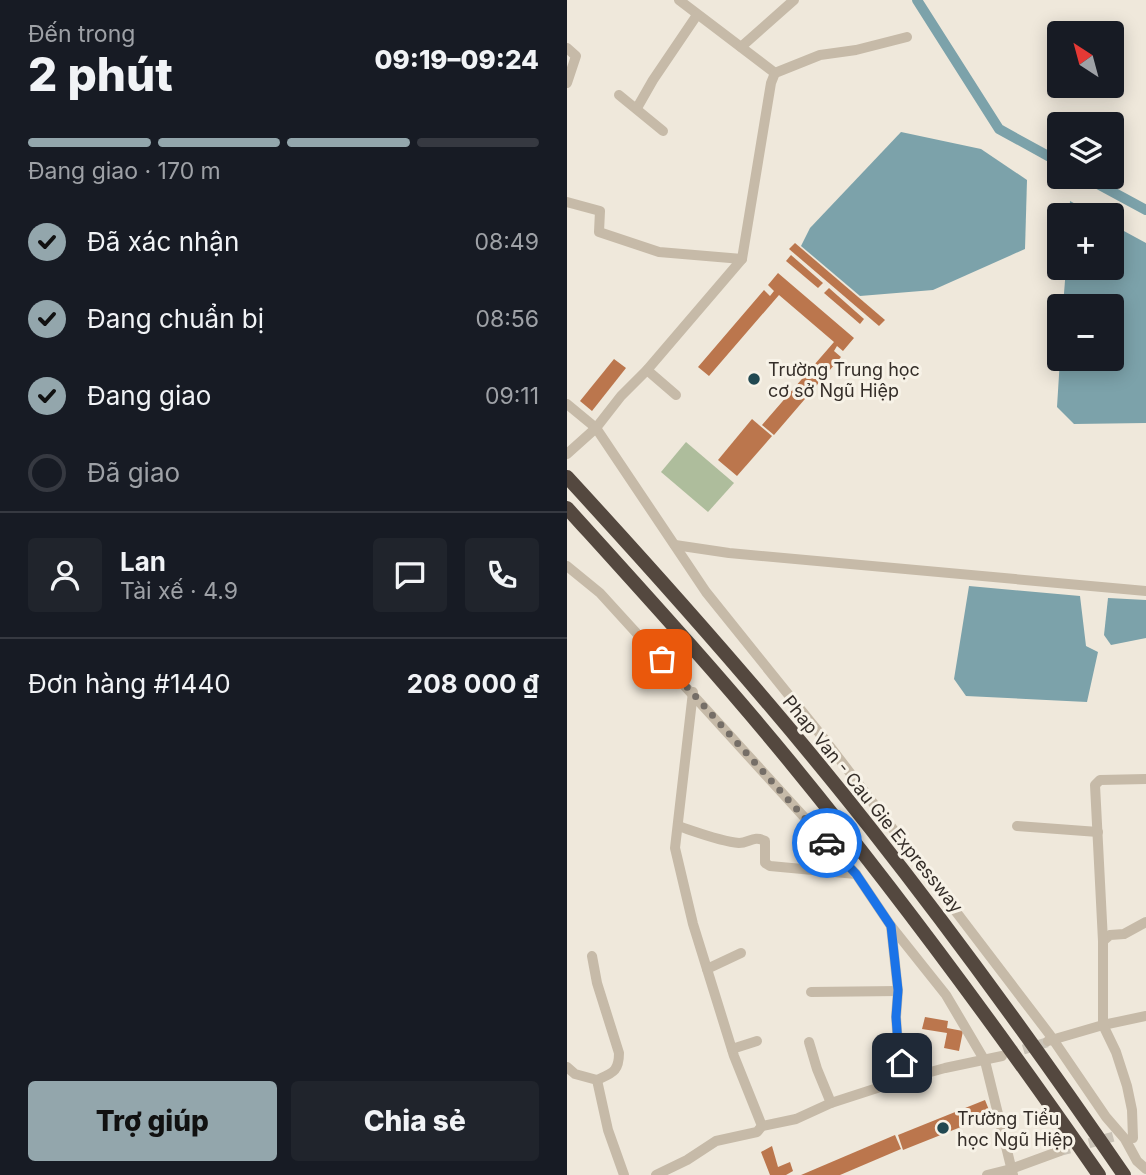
<!DOCTYPE html>
<html lang="vi">
<head>
<meta charset="utf-8">
<style>
  :root { --surface:#171b24; --page:#20242c; --text:#f1f3f6; --muted:#9ea1a6; --line:#363941; --accent:#93a6ac }
  body { margin:0; font-family:Inter,sans-serif; background:var(--page); color:var(--text); height:100vh; display:flex; flex-direction:column; font-size:26px; white-space:nowrap }
  * { box-sizing:border-box; margin:0 }
  p { font-size:23px; color:var(--muted) }
  .icon { flex:none; width:38px; height:38px; fill:none; stroke:currentColor; stroke-width:2; stroke-linecap:round; stroke-linejoin:round }
  .map { position:relative; flex:1; overflow:hidden }
  .side { display:flex; flex-direction:column; background:var(--surface); width:567px }
  .side>* { flex:none }
  .needle { width:46px; rotate:324deg }
  .buttons { position:absolute; left:480px; top:21px; display:grid; gap:14px }
  .buttons a { display:grid; place-items:center; width:77px; height:77px; border-radius:7px; background:var(--surface); box-shadow:0 4px 18px #0003; font-size:35px }
  .pin { position:absolute; display:grid; place-items:center; width:60px; height:60px; color:#fff; margin:-30px; border-radius:14px; box-shadow:0 4px 10px #0006 }
  .courier { position:absolute; display:grid; place-items:center; width:70px; height:70px; margin:-35px; border:5px solid #1a73e8; border-radius:50%; background:#fff; color:#222; box-shadow:0 2px 9px #0007 }
  .summary em { font-style:normal; font-weight:800 }
  .summary div { display:flex; flex-direction:column-reverse }
  .summary { display:flex; align-items:center; justify-content:space-between; height:119px; padding:0 28px }
  h1 { font-size:46px; font-weight:800; line-height:52px }
  .bar { display:grid; grid-template-columns:repeat(4,1fr); gap:10px 7px; align-content:center; height:84px; padding:0 28px }
  .bar i { height:9px; border-radius:5px; background:var(--line) }
  .bar .on { background:var(--accent) }
  .bar p { grid-column:span 4 }
  .line { display:flex; align-items:center; gap:18px; padding:0 28px; border-top:2px solid var(--line) }
  .line div { flex:1 }
  .round { display:grid; place-items:center; flex:none; width:74px; height:74px; border-radius:7px; background:var(--page) }
  ol { padding:0 28px; list-style:none }
  li { display:flex; align-items:center; gap:21px; height:77px }
  li p { margin-inline-start:auto }
  li .icon { padding:7px; border-radius:50%; background:var(--accent); color:#111; stroke-width:4 }
  li:last-child { color:var(--muted) }
  li i { width:38px; height:38px; border:4px solid var(--line); border-radius:50% }
  .primary-button { display:flex; gap:14px; margin-top:auto; padding:14px 28px }
  .primary-button a { flex:1; height:80px; border-radius:7px; background:var(--accent); color:#111; font-size:28px; font-weight:800; line-height:80px; text-align:center }
  .primary-button a+a { background:var(--page); color:var(--text) }
  main { display:flex; flex:1; min-height:0 }
  .map>svg:first-child { display:block }
</style>
</head>
<body>
<main>
<section class="side">
<div class="summary"><div><h1>2 phút</h1><p>Đến trong</p></div><em>09:19–09:24</em></div>
<div class="bar"><i class="on"></i><i class="on"></i><i class="on"></i><i></i><p>Đang giao · 170 m</p></div>
<ol>
<li><svg class="icon" aria-label="check" viewBox="0 0 24 24"><path d="M5 12l5 5 9-10"/></svg>Đã xác nhận<p>08:49</p></li>
<li><svg class="icon" aria-label="check" viewBox="0 0 24 24"><path d="M5 12l5 5 9-10"/></svg>Đang chuẩn bị<p>08:56</p></li>
<li><svg class="icon" aria-label="check" viewBox="0 0 24 24"><path d="M5 12l5 5 9-10"/></svg>Đang giao<p>09:11</p></li>
<li><i></i>Đã giao</li>
</ol>
<div class="line" style="height:126px"><a class="round"><svg class="icon" aria-label="person" viewBox="0 0 24 24"><circle cx="12" cy="8" r="4"/><path d="M4 21q1-7 8-7t8 7"/></svg></a><div><b>Lan</b><p>Tài xế · 4.9</p></div><a class="round"><svg class="icon" aria-label="chat" viewBox="0 0 24 24"><path d="M4 5h16v11H9l-5 4z"/></svg></a><a class="round"><svg class="icon" aria-label="phone" viewBox="0 0 24 24"><path d="M5 4h4l2 5-3 2q2 4 5 5l2-3 5 2v4C11 20 4 13 5 4z"/></svg></a></div>
<div class="line" style="height:91px"><div>Đơn hàng #1440</div><b>208 000 ₫</b></div>
<div class="primary-button"><a>Trợ giúp</a><a>Chia sẻ</a></div>
</section>
<div class="map">
<svg width="579" height="1175" viewBox="0 0 579 1175">
  <rect width="100%" height="100%" fill="#efe8db"/>
  <polygon fill="#aebd9c" points="119,442 167,483 141,512 94,472"/>
  <g fill="#7ca2aa">
    <polygon points="334,132 414,149 460,180 458,249 366,290 293,296 234,246 243,228"/>
    <polygon points="503,201 529,215 502,215"/>
    <polygon points="544,224 579,243 579,423 507,424 490,407 493,359 544,359 544,306 496,306 499,268 544,268"/>
    <polygon points="402,586 513,596 519,646 531,652 520,702 399,696 387,679"/>
    <polygon points="541,598 579,600 579,638 544,645 537,635"/>
  </g>
  <g fill="none" stroke-linecap="round" stroke-linejoin="round">
    <g stroke="#7ca2aa" stroke-width="10">
      <polyline points="350,0 432,129 492,162"/>
      <polyline points="518,177 579,210"/>
    </g>
  </g>
  <g fill="#bb764d">
    <polygon points="228,243 318,320 312,326 222,249"/>
    <polygon points="224,255 256,283 251,288 219,261"/>
    <polygon points="211,273 287,338 276,351 270,346 267,351 274,357 207,435 195,425 267,342 212,295 142,376 131,367 197,290 203,296 207,291 201,285"/>
    <polygon points="262,288 297,319 293,324 257,293"/>
    <polygon points="47,359 59,368 25,411 13,401"/>
    <polygon points="185,419 205,436 170,476 151,460"/>
    <polygon points="358,1017 381,1021 380,1028 396,1031 392,1051 377,1048 380,1033 355,1029"/>
    <polygon points="418,1100 424,1115 336,1150 331,1135"/>
    <polygon points="328,1135 334,1149 273,1175 234,1175"/>
    <polygon points="205,1146 211,1167 223,1162 226,1171 219,1175 203,1175 194,1152"/>
  </g>
  <g fill="none" stroke-linecap="round" stroke-linejoin="round">
    <g stroke="#cac3b7" stroke-width="10" stroke-dasharray="10 5" stroke-linecap="butt">
      <polyline points="442,1054 481,1042"/>
      <polyline points="493,1151 549,1136"/>
    </g>
    <g stroke="#c6baa8" stroke-width="10">
      <polyline points="112,0 208,73"/>
      <polyline points="174,47 227,0"/>
      <polyline points="0,48 9,56 0,83"/>
      <polyline points="52,95 96,131"/>
      <polyline points="70,108 86,80 130,15"/>
      <polyline points="0,202 33,211 32,232 92,252 175,259"/>
      <polyline points="80,370 109,395"/>
      <polyline points="0,404 29,428 139,592 258,740 483,1035 539,1117 558,1139 570,1161 579,1169"/>
      <polyline points="0,454 29,428 54,396 80,370 175,259 204,83 208,73 253,55 289,50 340,37"/>
      <polyline points="108,545 162,553 579,591"/>
      <polyline points="0,566 33,593 289,874 324,926 379,995 418,1061 446,1175"/>
      <polyline points="126,692 108,848 126,924 167,1056 195,1126"/>
      <path d="M111,826C130,832 152,841 172,843C182,843 187,835 198,841V863L203,866L289,874"/>
      <polyline points="450,826 531,832"/>
      <polyline points="324,926 331,991 329,1017 331,1044 338,1079"/>
      <polyline points="536,941 543,935 557,934 579,922"/>
      <path d="M25,956L30,983L52,1053C52,1072 45,1073 30,1080"/>
      <polyline points="140,969 174,953"/>
      <polyline points="244,992 331,991"/>
      <polyline points="481,1041 536,1025 579,1016"/>
      <polyline points="242,1042 250,1069 264,1103"/>
      <polyline points="165,1049 190,1041"/>
      <polyline points="0,1067 8,1074 30,1080 41,1130 57,1175"/>
      <polyline points="566,1138 565,1110 560,1086 549,1052 536,1025 536,941 528,785 533,780 579,779"/>
      <polyline points="89,1175 120,1160 149,1141 190,1132 195,1126 229,1119 264,1103 338,1079 378,1068 435,1056"/>
      <polyline points="420,1175 444,1169 493,1151"/>
    </g>
    <g stroke="#54483f" stroke-width="14">
      <path d="M0,477C105,591 208,707 304,829C392,941 476,1057 557,1175"/>
      <path d="M0,508C76,592 152,675 224,763C333,896 434,1034 532,1175"/>
    </g>
  </g>
  <g fill="none" stroke-linecap="round" stroke-linejoin="round">
    <polyline stroke="#756e67" stroke-width="7" stroke-dasharray="0 12.6" points="95,659 260,843"/>
    <polyline stroke="#1a73e8" stroke-width="9" points="260,843 289,874 324,926 331,990 329,1017 331,1044 335,1063"/>
  </g>
  <g fill="#214851" stroke="#f7f2e7" stroke-width="2.5">
    <circle cx="187" cy="379" r="7"/>
    <circle cx="376" cy="1128" r="7"/>
  </g>
  <g text-anchor="middle" dominant-baseline="central" stroke-width="6" stroke-linejoin="round" paint-order="stroke">
    <g font-size="18" fill="#342d28" stroke="#f7f2e7" text-anchor="start">
      <text x="201" y="369">Trường Trung học<tspan x="201" dy="21">cơ sở Ngũ Hiệp</tspan></text>
      <text x="390" y="1118">Trường Tiểu<tspan x="390" dy="21">học Ngũ Hiệp</tspan></text>
    </g>
    <g font-size="18" fill="#342d28" stroke="#f7f2e7">
      <text transform="translate(306 804) rotate(51)">Phap Van - Cau Gie Expressway</text>
    </g>
  </g>
</svg>
<div class="buttons">
<a><svg class="needle" viewBox="-14 -14 28 28"><path d="M0-13l5 13h-10z" fill="#e53935"/><path d="M0 13l5-13h-10z" fill="#9ea1a6"/></svg></a>
<a><svg class="icon" aria-label="layers" viewBox="0 0 24 24"><path d="M12 4l9 5-9 5-9-5zM3 14l9 5 9-5"/></svg></a>
<a>+</a>
<a>−</a>
</div>
<div class="pin" style="left:95px;top:659px;background:#ea580c"><svg class="icon" aria-label="bag" viewBox="0 0 24 24"><path d="M5 8h14l-1 12H6zM9 8a3 3 0 0 1 6 0"/></svg></div>
<div class="pin" style="left:335px;top:1063px;background:#1f2937"><svg class="icon" aria-label="home" viewBox="0 0 24 24"><path d="M3 11l9-7 9 7M6 9v11h12V9"/></svg></div>
<div class="courier" style="left:260px;top:843px"><svg class="icon" aria-label="car" viewBox="0 0 24 24"><path d="M5 17H2v-5l4-1 3-4h7l3 4 3 1v5h-3M9 17h6M6 11h13"/><circle cx="7" cy="17" r="2"/><circle cx="17" cy="17" r="2"/></svg></div>
</div>
</main>
</body>
</html>
